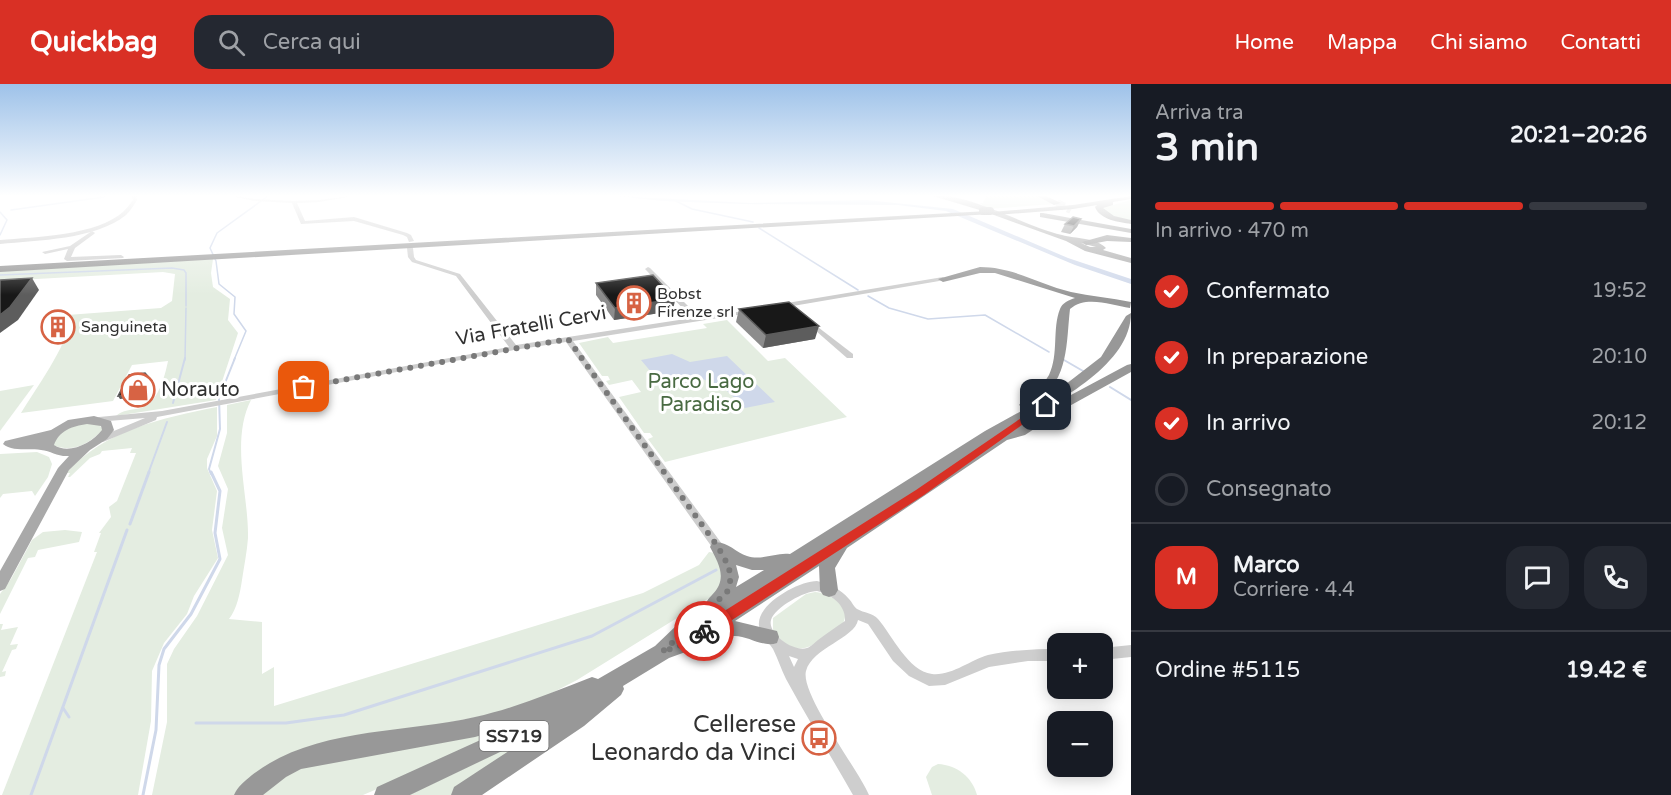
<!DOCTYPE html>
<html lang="it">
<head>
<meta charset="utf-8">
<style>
  :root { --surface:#171b24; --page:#242831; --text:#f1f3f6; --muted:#9ea1a6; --line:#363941; --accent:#d93025 }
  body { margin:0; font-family:"Varela Round",sans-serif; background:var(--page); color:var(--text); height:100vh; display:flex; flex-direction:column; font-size:22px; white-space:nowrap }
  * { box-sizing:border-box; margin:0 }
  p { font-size:20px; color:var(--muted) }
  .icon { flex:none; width:33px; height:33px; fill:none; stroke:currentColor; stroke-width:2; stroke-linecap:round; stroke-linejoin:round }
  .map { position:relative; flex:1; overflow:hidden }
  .drawer { display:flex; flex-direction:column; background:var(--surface); width:540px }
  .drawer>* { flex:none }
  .buttons { position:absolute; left:1047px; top:549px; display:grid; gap:12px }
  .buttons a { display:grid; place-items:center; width:66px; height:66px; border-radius:12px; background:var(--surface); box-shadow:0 3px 15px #0003; font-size:30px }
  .pin { position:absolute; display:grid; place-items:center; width:51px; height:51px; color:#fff; margin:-26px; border-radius:12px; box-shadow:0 3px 9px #0006 }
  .courier { position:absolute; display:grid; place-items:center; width:60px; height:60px; margin:-30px; border:4px solid #d93025; border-radius:50%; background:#fff; color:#222; box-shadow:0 2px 8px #0007 }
  .head em { font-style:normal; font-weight:700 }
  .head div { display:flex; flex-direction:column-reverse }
  .head { display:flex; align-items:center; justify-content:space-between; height:102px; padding:0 24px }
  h1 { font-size:39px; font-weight:700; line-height:45px }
  .bar { display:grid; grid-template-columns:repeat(4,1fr); gap:9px 6px; align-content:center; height:72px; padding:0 24px }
  .bar i { height:8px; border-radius:4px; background:var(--line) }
  .bar .selected { background:var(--accent) }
  .bar p { grid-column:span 4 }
  .line { display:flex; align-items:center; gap:15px; padding:0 24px; border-top:2px solid var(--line) }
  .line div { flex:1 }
  .round { display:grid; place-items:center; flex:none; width:63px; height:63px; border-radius:18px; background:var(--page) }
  ol { padding:0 24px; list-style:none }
  li { display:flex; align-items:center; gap:18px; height:66px }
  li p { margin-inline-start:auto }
  li .icon { padding:6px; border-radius:50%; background:var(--accent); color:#fff; stroke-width:4 }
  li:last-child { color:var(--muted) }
  li i { width:33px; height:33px; border:3px solid var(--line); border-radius:50% }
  header { display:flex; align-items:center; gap:36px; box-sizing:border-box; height:84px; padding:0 30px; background:var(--accent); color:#fff }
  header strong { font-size:28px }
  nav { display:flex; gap:33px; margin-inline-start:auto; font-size:21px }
  .search { width:420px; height:54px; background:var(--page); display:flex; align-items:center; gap:15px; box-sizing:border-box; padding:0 21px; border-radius:18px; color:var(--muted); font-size:22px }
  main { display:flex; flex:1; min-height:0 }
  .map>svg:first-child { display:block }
</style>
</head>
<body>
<header>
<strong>Quickbag</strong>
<div class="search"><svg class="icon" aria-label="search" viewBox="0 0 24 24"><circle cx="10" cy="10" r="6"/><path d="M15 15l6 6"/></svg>Cerca qui</div>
<nav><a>Home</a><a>Mappa</a><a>Chi siamo</a><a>Contatti</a></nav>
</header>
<main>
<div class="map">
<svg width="1131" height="711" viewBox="0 0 1131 711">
  <rect width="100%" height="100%" fill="#fff"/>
  <g fill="#e4ede1">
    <polygon points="986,112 1038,112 1054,120 987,125 980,119 983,119"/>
    <polygon points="1131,116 1131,138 1110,132 1102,124"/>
    <path d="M213,175L211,189L213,203L230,215L228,236L238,249L216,316L116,332C122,326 132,326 141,324C158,319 165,292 168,277L132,281L113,317L21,329C33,309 69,259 69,238L53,234L54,232L161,224L172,217L175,190L163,188L0,197V187Z"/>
    <polygon points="727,236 768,277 785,274 847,333 665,378 648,355 653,353 650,349 644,349 619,313 641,308 632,296 609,301 606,297 610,296 608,292 602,292 579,259 608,253 613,259 707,244 703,240"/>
    <polygon points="34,301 0,347 0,307"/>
    <path d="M251,316C230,357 249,412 248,454C247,468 244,482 242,496C240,509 237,525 229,535L262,538V590L274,583V622L643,509L699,481L709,468L715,469L726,484L719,508L577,596L523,624L325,663L237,711H152L167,638V580L174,565L197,532L228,471L222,444L228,405L218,382L227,349V321Z"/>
    <path d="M217,323V352L207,375V384L217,407L212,446L218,474L194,512L187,530L164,559L152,587L151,637L138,711H2L97,468H94L101,449H99L111,433L109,423L117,417L136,369H130L132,364L102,367L100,370L90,374L70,393H68L70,389H66C105,346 162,334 217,323Z"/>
    <path d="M80,340H99L103,346C88,360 75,368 55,362L53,359L64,346Z"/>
    <polygon points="37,368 49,373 52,380 48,393 35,412 32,407 3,410 0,414 0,370"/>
    <polygon points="65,446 82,448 79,458 38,466 35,473 28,474 0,530 0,510 11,495 32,456 43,448"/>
    <path d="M815,508C827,509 851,520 844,537C842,543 832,548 827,552C804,569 791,570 773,547V534L806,510Z"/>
    <polygon points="0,540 3,540 1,546 18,543 10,561 18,560 16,565 12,566 2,588 6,587 5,592 0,593"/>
    <polygon points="535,630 438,679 363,711 252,711 285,687"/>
    <polygon points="553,642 454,711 409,711"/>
    <path d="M938,680C957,681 972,693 977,711H932L926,693L932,683Z"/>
  </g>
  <g fill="#cfd8ea">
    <polygon points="616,112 750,119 866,116 953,125 1068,174 1131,195 1131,200 1075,181 946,127 898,121 743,120 663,117"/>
    <polygon points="672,270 690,278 727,272 775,318 745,324 727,307 701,294 662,301 641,276"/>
  </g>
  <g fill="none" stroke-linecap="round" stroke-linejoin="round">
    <g stroke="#cfd8ea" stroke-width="1.5">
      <polyline points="676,117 692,125 753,138"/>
      <polyline points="11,126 104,113"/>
      <polyline points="0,128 7,136 0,151"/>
      <polyline points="759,144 858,206"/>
      <polyline points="0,191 172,184 184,186 186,189 186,222"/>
      <polyline points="868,212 889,224 928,235 985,231 1049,268"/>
      <polyline points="185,276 186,224"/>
      <polyline points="234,276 246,247 234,230 235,213 219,200 216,177 210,164 217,149 268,112"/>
    </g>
    <g stroke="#cfd8ea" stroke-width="2">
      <polyline points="1064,276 1083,287"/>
      <polyline points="1110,303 1131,316"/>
      <polyline points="173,319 185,274"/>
      <polyline points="148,390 167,338"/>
      <polyline points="211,390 209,385 220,345 219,314 235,274"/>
    </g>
    <g stroke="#cfd8ea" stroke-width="3">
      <polyline points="130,440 149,388"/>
      <polyline points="63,624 69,633"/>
      <polyline points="196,639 286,639 344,631 592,552 716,486"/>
      <polyline points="31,711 127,446"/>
      <polyline points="143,711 156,646 159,581 164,565 191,530 220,475 215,449 220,407 211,388"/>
    </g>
    <polyline stroke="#d6d6d6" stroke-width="8" stroke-dasharray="8 4" stroke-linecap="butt" points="1057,119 1071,126"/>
    <g fill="#cecece" fill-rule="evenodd">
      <path d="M132,112H136L137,116C134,121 130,127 126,131C95,156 38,156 0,160V156C35,153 97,152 124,127C127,124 130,120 133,116Z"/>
      <polygon points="235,112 255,115 294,117 319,116 350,112 348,113 319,118 297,119 305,137 354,133 407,149 411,151 414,157 409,158 407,153 403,151 354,137 301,140 292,119 255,117 235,113"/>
      <polygon points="92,147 95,149 94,150 75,164 71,173 121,171 124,173 123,174 67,177 64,175 68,165 45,170 42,168 70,162"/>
      <polygon points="410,162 413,164 414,173 416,176 460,190 516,261 692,234 646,186 645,185 648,183 650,184 699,233 752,226 753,227 750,229 573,257 722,460 723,463 722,466 718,467 714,466 566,258 514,266 157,333 156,336 103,358 97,358 95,356 97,354 145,334 96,338 95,336 96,334 99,333 162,327 509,263 456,192 412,178 408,173 407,164"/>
      <polygon points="943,193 946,195 945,196 781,224 778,222 781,220"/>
      <polygon points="810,237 853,270 853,274 847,274 808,240 808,238"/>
      <path d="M817,497C829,500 841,505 849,515C852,518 854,523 857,525C864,529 873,529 878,535C892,551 908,587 932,590C952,592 970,576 988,571C1011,566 1035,565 1058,565V577H1028L989,583L945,601L929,602L909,592L893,577L868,540L858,536C855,554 812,564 806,587C800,610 858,685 869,711H853C831,672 807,634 786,595C781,585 778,575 773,565C768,557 760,551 759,542C756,520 799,497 817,497ZM817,507C832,511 846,521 845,537C836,543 827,549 818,556C815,558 811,563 807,564C795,569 767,550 771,536C775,523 805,507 817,507ZM789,572L798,575L794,583Z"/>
      <polygon points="1131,561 1131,573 1102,576 1102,564"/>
    </g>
    <g fill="#a9a9a9" fill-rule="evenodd">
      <path d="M933,112C971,109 1023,142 1062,151C1076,155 1095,153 1106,164L1103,166L1131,174V179L1085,167L1066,157L983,127ZM1081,159L1096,163H1090Z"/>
      <path d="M94,332L111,337L114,346L107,355L90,366L69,386L5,505L0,507V487L58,384L69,372C58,373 51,367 41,366C29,364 12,368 3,360L5,357L51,346L68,336ZM87,340L101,342L102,346C92,359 69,371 54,361C59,347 72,342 87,340Z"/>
    </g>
    <g fill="#989898" fill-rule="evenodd">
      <polygon points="1037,112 1046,112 1061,119 1054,121"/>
      <path d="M1131,112V115L1113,118V121L1103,124L1114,132L1131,136V140C1119,138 1100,136 1095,123L1097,121L1073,125L995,131L992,130L0,188V182L988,127L992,128L1073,121Z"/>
      <polygon points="1043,129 1131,145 1131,149 1040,133 1040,129"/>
      <polygon points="1107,151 1131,154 1131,158 1107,157 1086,161 1082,158"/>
      <path d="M980,183C1013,183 1039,200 1071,208C1090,212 1111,214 1131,218L1130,224C1111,221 1086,211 1070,225C1066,260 1069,294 1038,317L1057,307L1101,273L1126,232L1131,229C1131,284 1047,323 1005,347L1015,345L1056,319L1127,281L1131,280V288L1064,325L1025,351L1007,356L847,464L835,484L838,506L835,511L829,513L823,511L820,506L819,482L735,537L777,547L779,553L777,559C762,564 748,551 733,552C723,553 714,561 704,557L691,566L669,574L623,602L624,605L621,611L584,642L482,711H451L454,703L527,655L410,711H374L377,703L509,643L475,653L301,685L286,693L263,711H234C238,702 244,698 252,691C314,643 401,650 475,633C516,624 553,608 592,593L598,595L655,562L678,540L706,522C706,517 708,515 712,511C728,495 719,480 710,463L712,459C725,455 735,468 747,472C762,477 776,468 790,470L985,347L1025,325L1019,321C1028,310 1042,304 1049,291C1059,270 1052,245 1060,225C1062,219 1069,216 1075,214L995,189H980L943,198L938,195ZM736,481L752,486H764L736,503L739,493Z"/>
    </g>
    <polyline stroke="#989898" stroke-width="8" points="983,127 990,127"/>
  </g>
  <g fill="#8c8c8c">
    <polygon points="1081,135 1077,143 1070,150 1061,148 1065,140"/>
    <polygon points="596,199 675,215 673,227 614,236 596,211"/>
    <polygon points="739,225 815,255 763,264 736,238"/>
  </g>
  <g fill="#5d5d5d">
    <polygon points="1081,135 1077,143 1070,150 1074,142"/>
    <polygon points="32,194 39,206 18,236 0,249 0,231"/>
    <polygon points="675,215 673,227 614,236 615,224"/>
    <polygon points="62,232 65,239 63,245 54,247 51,241"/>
    <polygon points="819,242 815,255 763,264 766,251"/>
    <polygon points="152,297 154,300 148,312 120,315 118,312"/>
  </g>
  <g fill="#181818" stroke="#5d5d5d" stroke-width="1.5">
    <polygon points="1073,133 1081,135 1074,142 1065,140"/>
    <polygon points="653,191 675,215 615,224 596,199"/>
    <polygon points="32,194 10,223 0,231 0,196"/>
    <polygon points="789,218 819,242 766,251 739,225"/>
    <polygon points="62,232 60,239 51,241 53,234"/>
    <polygon points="145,289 152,297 147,308 118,312 129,291"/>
  </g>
  <linearGradient id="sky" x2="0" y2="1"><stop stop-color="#9ec2e9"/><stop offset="0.53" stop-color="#fff"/><stop offset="1" stop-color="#fff" stop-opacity="0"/></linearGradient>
  <rect width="1131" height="211" fill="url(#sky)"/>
  <polygon fill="#d93025" points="1043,319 1050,321 924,411 709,551 699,551 697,547 699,543 916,406"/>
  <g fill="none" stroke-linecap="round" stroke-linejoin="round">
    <path stroke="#797979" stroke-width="6" stroke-dasharray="0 10.8" d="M304,303L568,255L718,463C727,479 735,490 727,508L662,568L684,560L704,547"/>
  </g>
  <defs>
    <g id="building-ring" transform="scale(1.725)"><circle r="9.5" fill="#fff" stroke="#d76344" stroke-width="1.5"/><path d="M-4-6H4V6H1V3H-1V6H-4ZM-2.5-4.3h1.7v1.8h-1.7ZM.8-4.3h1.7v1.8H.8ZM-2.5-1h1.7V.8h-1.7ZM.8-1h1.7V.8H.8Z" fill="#d76344"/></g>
    <g id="shop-ring" transform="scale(1.725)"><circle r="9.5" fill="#fff" stroke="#d76344" stroke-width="1.5"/><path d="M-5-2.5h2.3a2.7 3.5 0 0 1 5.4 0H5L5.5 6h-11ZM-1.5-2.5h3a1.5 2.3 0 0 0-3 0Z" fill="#d76344"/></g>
    <g id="bus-ring" transform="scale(1.725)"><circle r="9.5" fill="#fff" stroke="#d76344" stroke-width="1.5"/><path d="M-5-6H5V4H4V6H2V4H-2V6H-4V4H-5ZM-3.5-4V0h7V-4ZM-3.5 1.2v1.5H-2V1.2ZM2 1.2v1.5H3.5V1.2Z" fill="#d76344"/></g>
  </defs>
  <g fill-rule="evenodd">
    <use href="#building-ring" x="634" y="219"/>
    <use href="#building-ring" x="58" y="243"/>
    <use href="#shop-ring" x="138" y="306"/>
    <use href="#bus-ring" x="819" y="654"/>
  </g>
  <g text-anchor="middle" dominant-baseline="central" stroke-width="6" stroke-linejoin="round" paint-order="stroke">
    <g font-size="16" fill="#313131" stroke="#fff" text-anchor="start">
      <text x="657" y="210">Bobst<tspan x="657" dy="18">Firenze srl</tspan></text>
      <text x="81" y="243">Sanguineta</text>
    </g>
    <rect fill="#fff" stroke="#6f6f6f" stroke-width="1.5" x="479.5" y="637" width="69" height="30" rx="4.5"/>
    <g font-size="18" font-weight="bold" fill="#313131">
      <text x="514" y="652">SS719</text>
    </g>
    <g font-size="20" fill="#313131" stroke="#fff">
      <text transform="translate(531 242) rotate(-10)">Via Fratelli Cervi</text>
    </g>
    <g font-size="20" fill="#496a42" stroke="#fff">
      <text x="701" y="298">Parco Lago<tspan x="701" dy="23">Paradiso</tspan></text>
    </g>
    <g font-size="20" fill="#313131" stroke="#fff" text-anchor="start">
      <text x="161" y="306">Norauto</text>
    </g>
    <g font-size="24" fill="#313131" stroke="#fff" text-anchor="end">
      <text x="796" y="640">Cellerese<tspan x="796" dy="28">Leonardo da Vinci</tspan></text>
    </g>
  </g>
</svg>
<div class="buttons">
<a>+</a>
<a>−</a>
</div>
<div class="pin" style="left:304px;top:303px;background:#ea580c"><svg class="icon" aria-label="bag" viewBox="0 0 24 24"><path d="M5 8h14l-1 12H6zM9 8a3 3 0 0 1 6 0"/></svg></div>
<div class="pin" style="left:1046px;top:321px;background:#1f2937"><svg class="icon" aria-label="home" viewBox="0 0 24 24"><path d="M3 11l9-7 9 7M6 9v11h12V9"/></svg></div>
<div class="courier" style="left:704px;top:547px"><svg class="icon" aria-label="bike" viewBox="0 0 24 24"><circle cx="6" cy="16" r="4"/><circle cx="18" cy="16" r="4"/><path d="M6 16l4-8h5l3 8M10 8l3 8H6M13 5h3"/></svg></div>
</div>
<section class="drawer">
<div class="head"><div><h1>3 min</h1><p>Arriva tra</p></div><em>20:21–20:26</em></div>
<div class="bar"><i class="selected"></i><i class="selected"></i><i class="selected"></i><i></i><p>In arrivo · 470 m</p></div>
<ol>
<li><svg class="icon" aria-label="check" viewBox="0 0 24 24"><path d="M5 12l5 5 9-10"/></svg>Confermato<p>19:52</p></li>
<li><svg class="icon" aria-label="check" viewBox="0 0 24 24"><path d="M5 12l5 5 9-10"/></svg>In preparazione<p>20:10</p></li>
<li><svg class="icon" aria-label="check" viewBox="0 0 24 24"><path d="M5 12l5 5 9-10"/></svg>In arrivo<p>20:12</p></li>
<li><i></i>Consegnato</li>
</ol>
<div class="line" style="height:108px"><b class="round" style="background:var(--accent);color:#fff">M</b><div><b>Marco</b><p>Corriere · 4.4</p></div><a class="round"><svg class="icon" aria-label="chat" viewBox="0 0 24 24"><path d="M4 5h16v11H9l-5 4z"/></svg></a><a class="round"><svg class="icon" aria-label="phone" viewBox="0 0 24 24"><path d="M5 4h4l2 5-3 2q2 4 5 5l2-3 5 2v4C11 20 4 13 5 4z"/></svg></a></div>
<div class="line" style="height:78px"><div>Ordine #5115</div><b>19.42 €</b></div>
</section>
</main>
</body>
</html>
